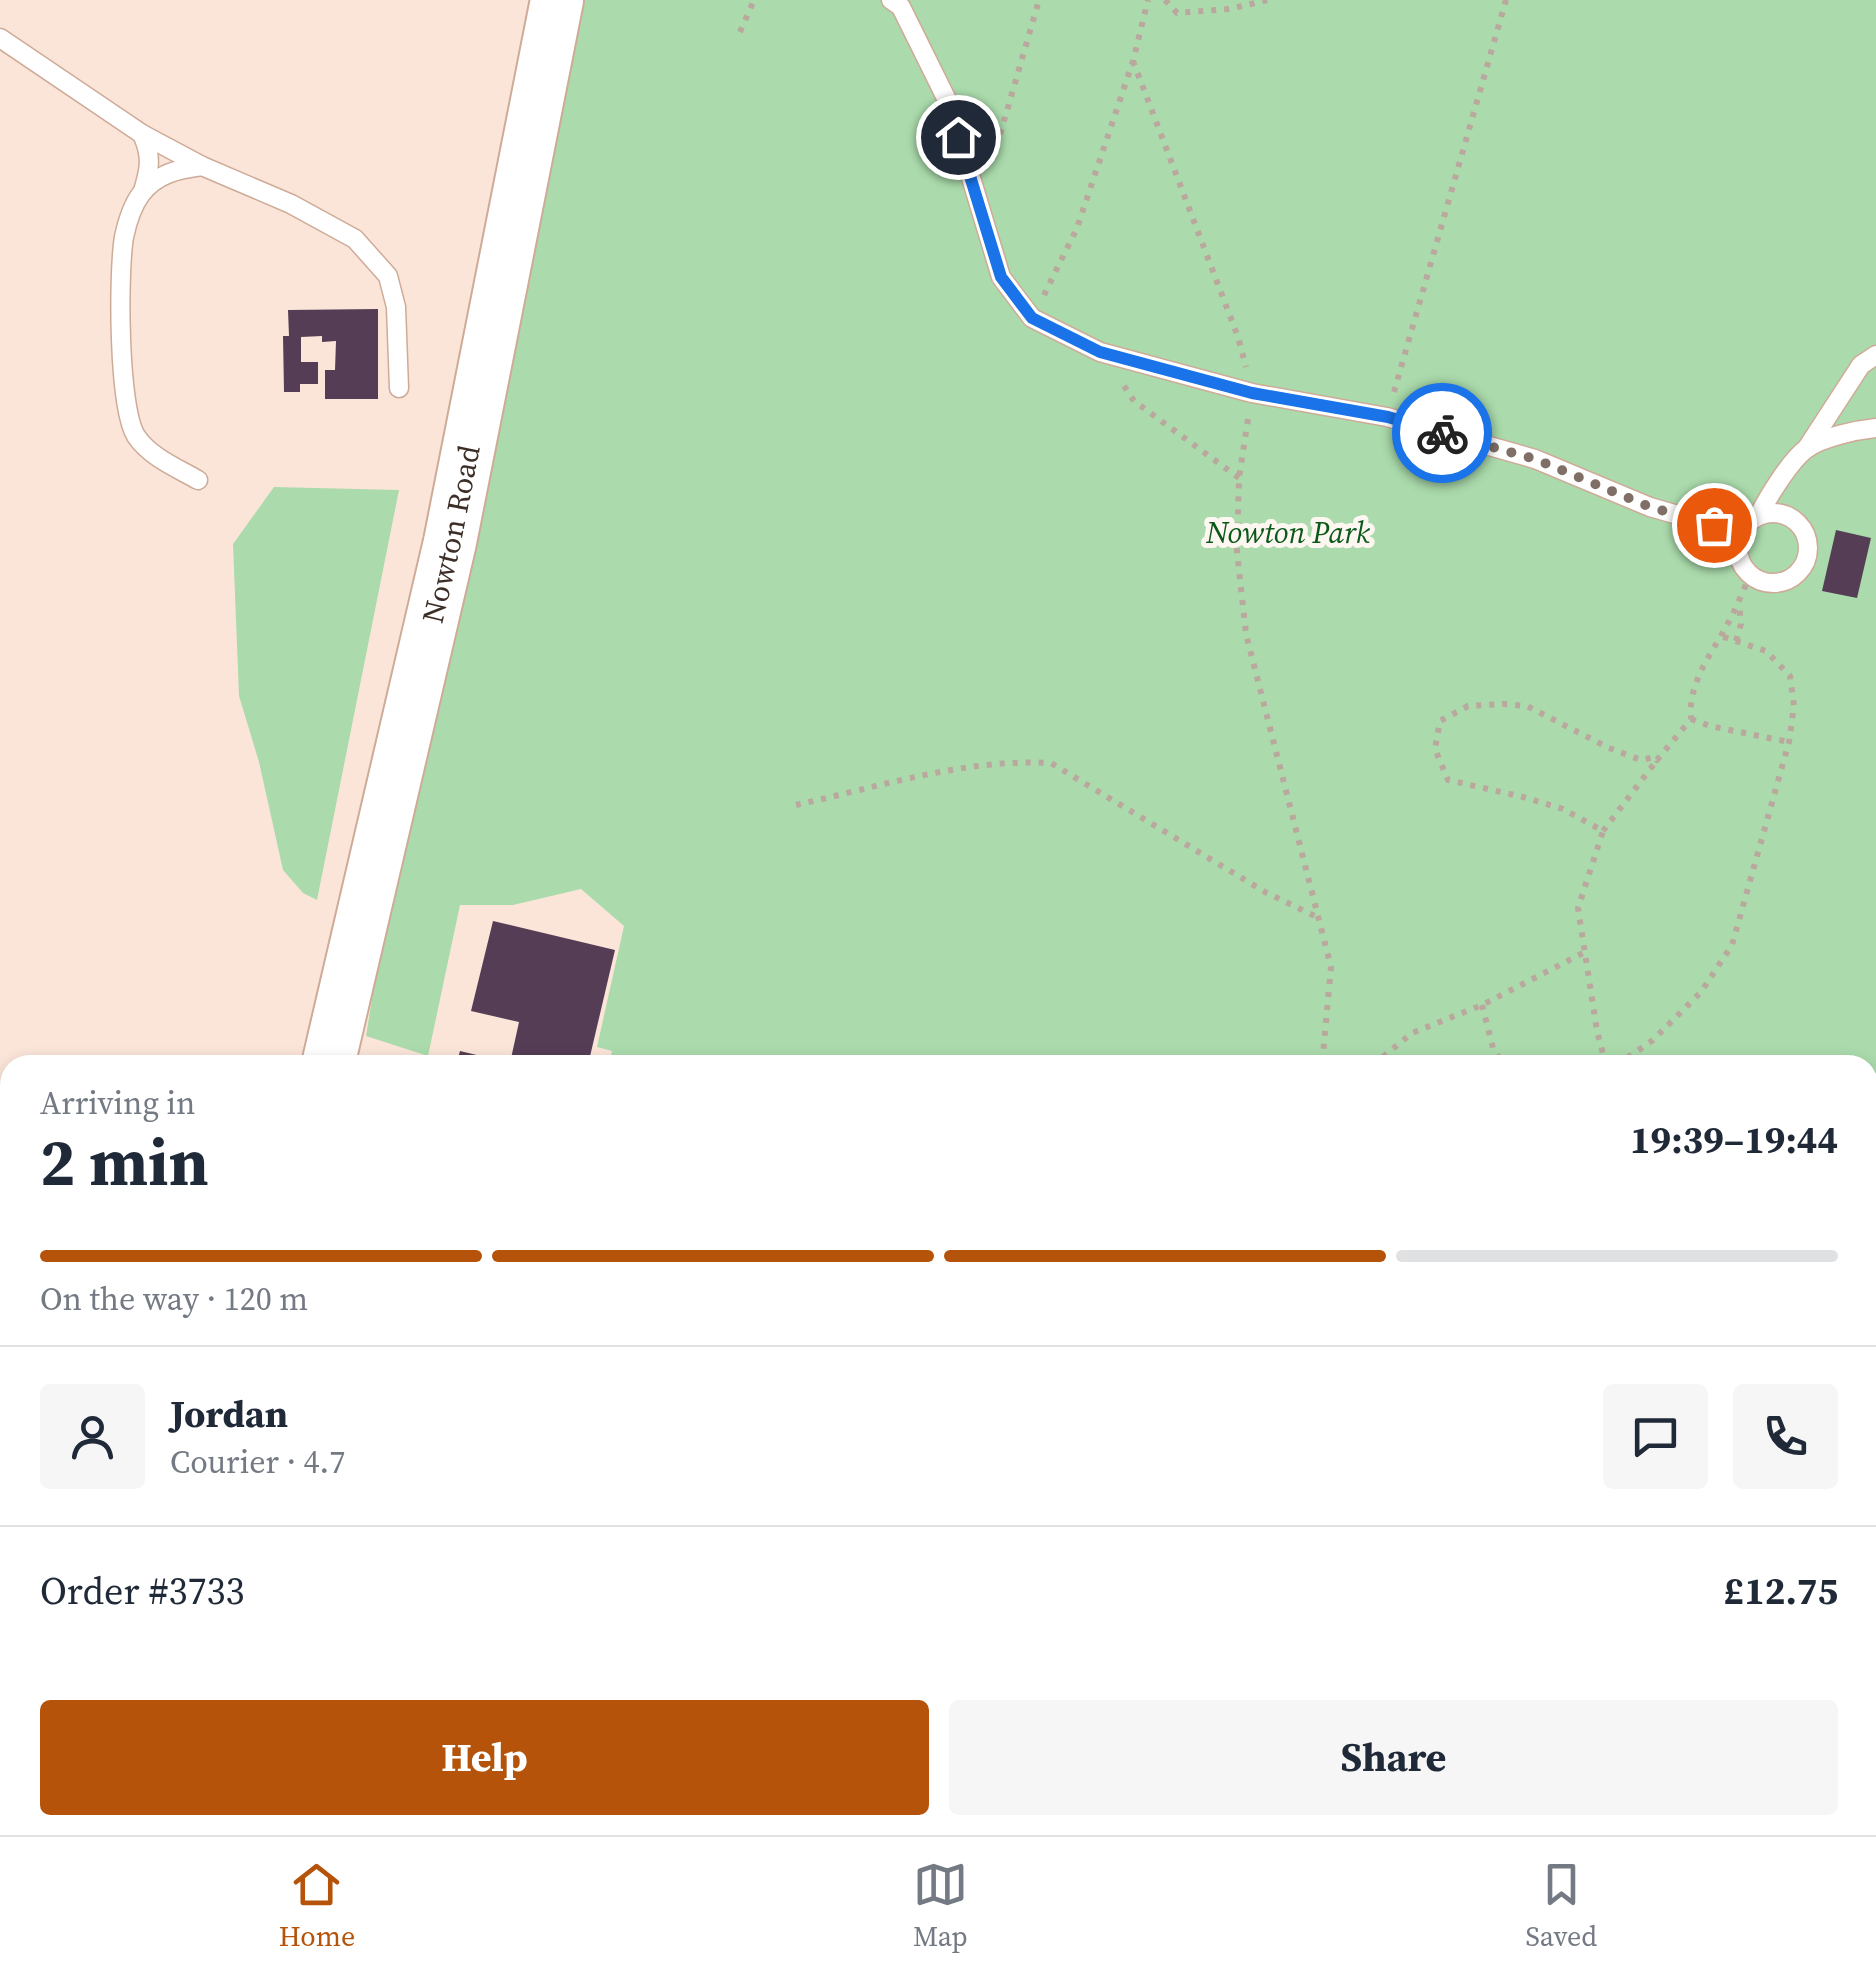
<!DOCTYPE html>
<html lang="en">
<head>
<meta charset="utf-8">
<style>
  :root { --surface:#fff; --page:#f6f6f7; --text:#1f2937; --muted:#747a83; --line:#e0e1e3; --accent:#b45309 }
  body { margin:0; font-family:"Source Serif 4",serif; background:var(--page); color:var(--text); height:100vh; display:flex; flex-direction:column; font-size:38px; white-space:nowrap }
  * { box-sizing:border-box; margin:0 }
  p { font-size:32px; color:var(--muted) }
  .icon { flex:none; width:55px; height:55px; fill:none; stroke:currentColor; stroke-width:2; stroke-linecap:round; stroke-linejoin:round }
  .map { position:relative; flex:1; overflow:hidden }
  .details { position:absolute; left:0px; top:1055px; width:1878px; height:780px; display:flex; flex-direction:column; background:var(--surface); border-radius:30px 30px 0 0; box-shadow:0 5px 15px #0003 }
  .details>* { flex:none }
  .pin { position:absolute; display:grid; place-items:center; width:85px; height:85px; color:#fff; margin:-42px; border:5px solid #fff; border-radius:50%; box-shadow:0 2px 10px #0007 }
  .courier { position:absolute; display:grid; place-items:center; width:100px; height:100px; margin:-50px; border:8px solid #1a73e8; border-radius:50%; background:#fff; color:#222; box-shadow:0 2px 12px #0007 }
  .summary em { font-style:normal; font-weight:700 }
  .summary div { display:flex; flex-direction:column-reverse }
  .summary { display:flex; align-items:center; justify-content:space-between; height:170px; padding:0 40px }
  h1 { font-size:65px; font-weight:700; line-height:75px }
  .bar { display:grid; grid-template-columns:repeat(4,1fr); gap:15px 10px; align-content:center; height:120px; padding:0 40px }
  .bar i { height:12px; border-radius:8px; background:var(--line) }
  .bar .on { background:var(--accent) }
  .bar p { grid-column:span 4 }
  .line { display:flex; align-items:center; gap:25px; padding:0 40px; border-top:2px solid var(--line) }
  .line div { flex:1 }
  .round { display:grid; place-items:center; flex:none; width:105px; height:105px; border-radius:10px; background:var(--page) }
  .cta { display:flex; gap:20px; margin-top:auto; padding:20px 40px }
  .cta a { flex:1; height:115px; border-radius:10px; background:var(--accent); color:#fff; font-size:40px; font-weight:700; line-height:115px; text-align:center }
  .cta a+a { background:var(--page); color:var(--text) }
  .tabs { display:flex; justify-content:space-around; align-items:center; height:140px; border-top:2px solid var(--line); background:var(--surface); font-size:28px; color:var(--muted) }
  .tabs a { display:grid; justify-items:center; gap:5px }
  .tabs .on { color:var(--accent) }
  .map>svg:first-child { display:block }
</style>
</head>
<body>
<div class="map">
<svg width="1876" height="1835" viewBox="0 0 1876 1835">
  <rect width="100%" height="100%" fill="#fbe5d9"/>
  <g fill="#abdbac">
    <polygon points="583,0 1876,0 1876,1835 354,1835 353,1825 1868,1825 1868,1065 609,1065 612,1051 597,1047 624,926 581,889 513,905 460,905 428,1056 366,1036 389,894"/>
    <polygon points="274,487 399,490 317,900 303,893 283,870 259,762 239,696 233,544"/>
    <polygon points="181,1825 271,1825 273,1835 179,1835"/>
  </g>
  <polygon fill="#65c7fe" points="526,1825 605,1825 610,1835 524,1835"/>
  <g fill="#553e55">
    <polygon points="378,309 378,399 325,399 325,370 335,370 336,341 322,342 322,336 301,337 301,362 318,362 318,384 300,384 300,392 284,392 283,336 289,336 288,310"/>
    <polygon points="1836,530 1871,538 1857,598 1822,591"/>
    <polygon points="493,921 615,950 588,1065 456,1065 460,1051 510,1063 519,1022 471,1011"/>
  </g>
  <g fill="none" stroke-linecap="round" stroke-linejoin="round">
    <g stroke="#ceab98" stroke-width="21">
      <g id="lane">
        <polyline points="891,0 901,7 948,102 1001,277 1032,318 1100,352 1252,393 1387,417 1535,459 1650,507 1741,533"/>
        <polyline points="0,38 142,134 202,166 291,204 355,239 388,276 396,307 399,388"/>
        <path d="M142,134C152,156 150,168 143,191"/>
        <polyline points="1807,448 1861,365 1876,355"/>
        <path d="M198,480C177,468 150,457 136,436C118,407 118,273 124,237C127,223 132,206 141,194C156,174 178,169 202,166"/>
        <circle cx="1773" cy="548" r="35"/>
        <path d="M1759,515C1768,497 1790,461 1806,449C1822,437 1857,430 1876,428"/>
      </g>
    </g>
    <g stroke="#ceab98" stroke-width="56">
      <g id="secondary">
        <path id="s1" d="M328,1065L450,542L557,0"/>
        <polyline points="331,1825 332,1835"/>
      </g>
    </g>
    <g stroke="#baa79d" stroke-width="6" stroke-dasharray="5 8" stroke-linecap="butt">
      <polyline points="1165,0 1177,13 1229,9 1268,0"/>
      <polyline points="740,32 754,0"/>
      <polyline points="1133,61 1238,337 1246,367"/>
      <polyline points="993,159 1039,0"/>
      <polyline points="1044,295 1077,228 1133,61 1148,0"/>
      <polyline points="1124,386 1134,401 1239,478"/>
      <polyline points="1394,392 1506,0"/>
      <polyline points="1248,419 1239,478 1237,552 1246,634 1331,967 1322,1065"/>
      <polyline points="1736,641 1741,624 1739,603"/>
      <polyline points="1691,719 1710,726 1789,742"/>
      <path d="M796,805C878,787 967,758 1051,763L1265,892L1319,918"/>
      <polyline points="1603,831 1657,760"/>
      <polyline points="1482,1005 1493,1048 1503,1065"/>
      <polyline points="1373,1065 1412,1033 1482,1005 1585,952"/>
      <path d="M1606,1065L1597,1031L1578,908L1603,831L1563,809L1523,797L1448,780L1435,749L1440,721L1468,706L1504,704L1527,706L1609,748L1641,760L1655,757L1657,760L1691,719C1688,682 1711,655 1727,625C1736,609 1743,591 1750,575"/>
      <polyline points="1617,1065 1653,1040 1701,992 1732,945 1789,742 1794,706 1790,676 1766,651 1721,636"/>
      <polyline points="1868,1154 1876,1156"/>
      <polyline points="1868,1373 1876,1372"/>
      <polyline points="440,1825 441,1835"/>
      <polyline points="715,1825 723,1835"/>
      <polyline points="1445,1825 1461,1835"/>
      <polyline points="981,1835 994,1825"/>
    </g>
    <use href="#lane" stroke="#fff" stroke-width="18"/>
    <use href="#secondary" stroke="#fff" stroke-width="52"/>
  </g>
  <g fill="none" stroke-linecap="round" stroke-linejoin="round">
    <polyline stroke="#806f66" stroke-width="10" stroke-dasharray="0 18" points="1442,433 1535,459 1650,507 1714,525"/>
    <polyline stroke="#1a73e8" stroke-width="12" points="958,137 1001,277 1032,318 1100,352 1252,393 1388,417 1442,433"/>
  </g>
  <g text-anchor="middle" dominant-baseline="central" stroke-width="10" stroke-linejoin="round" paint-order="stroke">
    <g font-size="30" font-style="italic" fill="#095919" stroke="#fdf6f1">
      <text x="1288" y="532">Nowton Park</text>
    </g>
    <g font-size="30" fill="#3d2f28" stroke="#fdf6f1">
      <text stroke="none"><textPath href="#s1" startOffset="545">Nowton Road</textPath></text>
    </g>
  </g>
</svg>
<div class="pin" style="left:1714px;top:525px;background:#ea580c"><svg class="icon" aria-label="bag" viewBox="0 0 24 24"><path d="M5 8h14l-1 12H6zM9 8a3 3 0 0 1 6 0"/></svg></div>
<div class="pin" style="left:958px;top:137px;background:#1f2937"><svg class="icon" aria-label="home" viewBox="0 0 24 24"><path d="M3 11l9-7 9 7M6 9v11h12V9"/></svg></div>
<div class="courier" style="left:1442px;top:433px"><svg class="icon" aria-label="bike" viewBox="0 0 24 24"><circle cx="6" cy="16" r="4"/><circle cx="18" cy="16" r="4"/><path d="M6 16l4-8h5l3 8M10 8l3 8H6M13 5h3"/></svg></div>
<section class="details">
<div class="summary"><div><h1>2 min</h1><p>Arriving in</p></div><em>19:39–19:44</em></div>
<div class="bar"><i class="on"></i><i class="on"></i><i class="on"></i><i></i><p>On the way · 120 m</p></div>
<div class="line" style="height:180px"><a class="round"><svg class="icon" aria-label="person" viewBox="0 0 24 24"><circle cx="12" cy="8" r="4"/><path d="M4 21q1-7 8-7t8 7"/></svg></a><div><b>Jordan</b><p>Courier · 4.7</p></div><a class="round"><svg class="icon" aria-label="chat" viewBox="0 0 24 24"><path d="M4 5h16v11H9l-5 4z"/></svg></a><a class="round"><svg class="icon" aria-label="phone" viewBox="0 0 24 24"><path d="M5 4h4l2 5-3 2q2 4 5 5l2-3 5 2v4C11 20 4 13 5 4z"/></svg></a></div>
<div class="line" style="height:130px"><div>Order #3733</div><b>£12.75</b></div>
<div class="cta"><a>Help</a><a>Share</a></div>
</section>
</div>
<nav class="tabs">
<a class="on"><svg class="icon" aria-label="home" viewBox="0 0 24 24"><path d="M3 11l9-7 9 7M6 9v11h12V9"/></svg>Home</a>
<a><svg class="icon" aria-label="map" viewBox="0 0 24 24"><path d="M3 6l6-2 6 2 6-2v14l-6 2-6-2-6 2zM9 4v14M15 6v14"/></svg>Map</a>
<a><svg class="icon" aria-label="saved" viewBox="0 0 24 24"><path d="M7 4h10v16l-5-4-5 4z"/></svg>Saved</a>
</nav>
</body>
</html>
